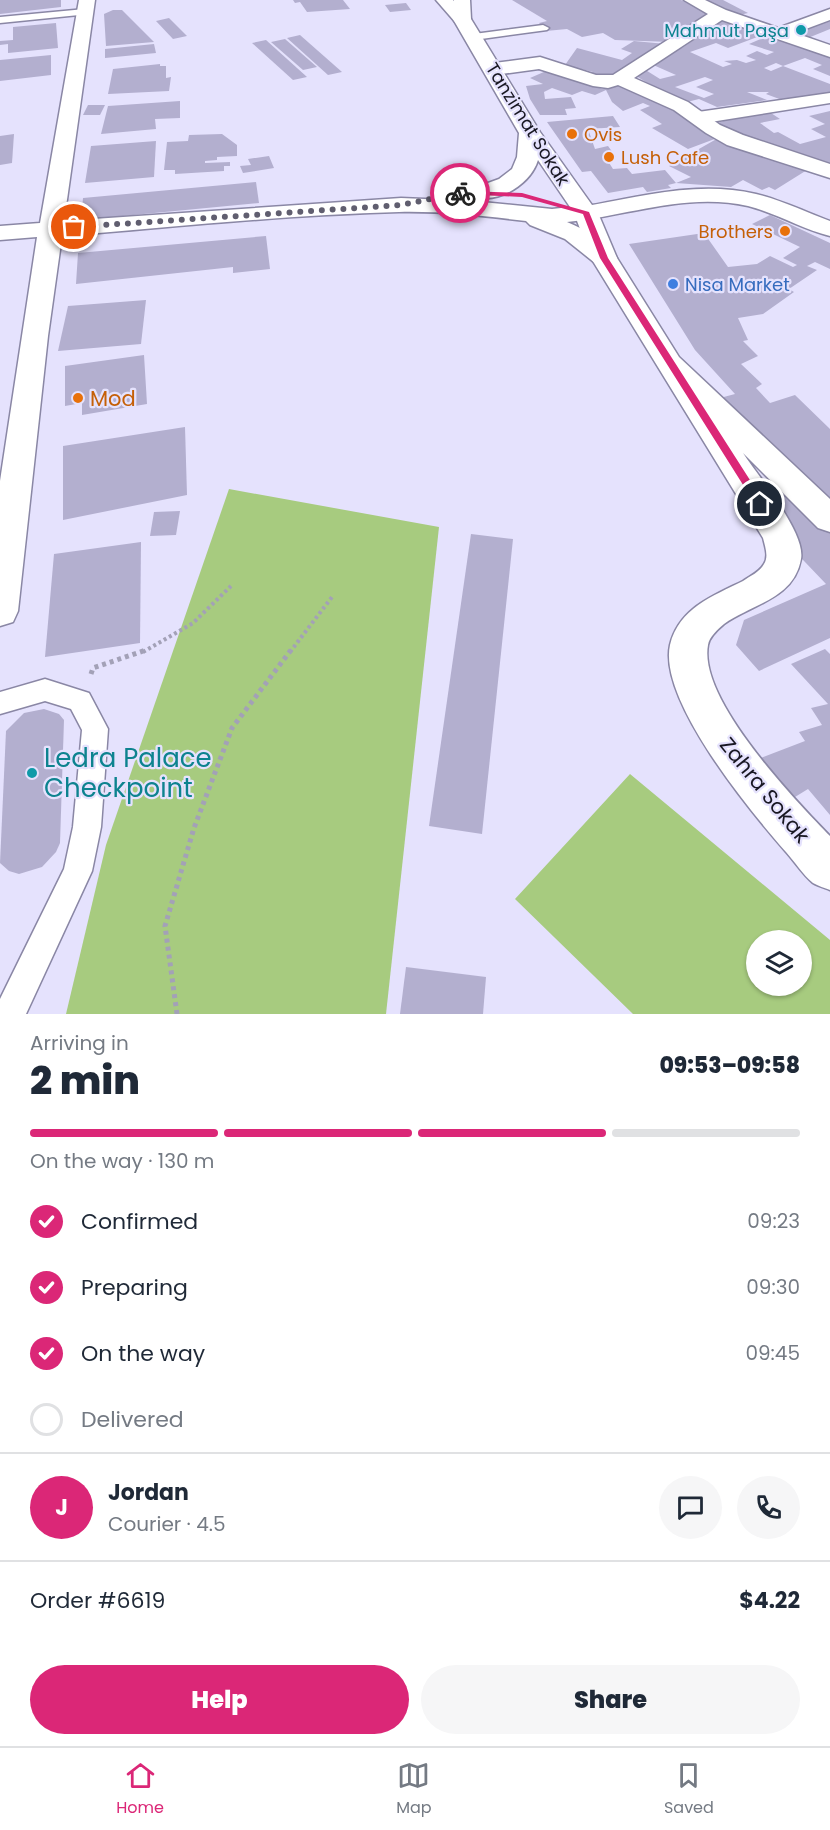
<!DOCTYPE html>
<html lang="en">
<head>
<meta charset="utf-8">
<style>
  :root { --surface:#fff; --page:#f6f6f7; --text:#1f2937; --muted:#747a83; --line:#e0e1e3; --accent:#db2777 }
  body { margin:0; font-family:Poppins,sans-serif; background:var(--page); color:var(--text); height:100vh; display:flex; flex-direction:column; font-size:22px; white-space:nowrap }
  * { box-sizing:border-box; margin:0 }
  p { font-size:20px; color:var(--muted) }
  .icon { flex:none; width:33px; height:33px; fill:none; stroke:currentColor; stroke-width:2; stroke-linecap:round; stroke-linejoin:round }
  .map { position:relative; height:1014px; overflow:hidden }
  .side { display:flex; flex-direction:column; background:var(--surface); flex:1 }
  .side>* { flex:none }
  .controls { position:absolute; left:746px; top:930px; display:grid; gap:12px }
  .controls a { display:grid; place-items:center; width:66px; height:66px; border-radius:50%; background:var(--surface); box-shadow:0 2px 4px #0004; font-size:30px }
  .pin { position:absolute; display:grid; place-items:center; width:51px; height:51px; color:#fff; margin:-26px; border:3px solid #fff; border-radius:50%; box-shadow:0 2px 6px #0007 }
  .courier { position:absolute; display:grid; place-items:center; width:60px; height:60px; margin:-30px; border:4px solid #db2777; border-radius:50%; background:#fff; color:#222; box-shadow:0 2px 8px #0007 }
  .overview em { font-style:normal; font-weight:800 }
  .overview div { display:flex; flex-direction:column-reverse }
  .overview { display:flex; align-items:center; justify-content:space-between; height:102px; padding:0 30px }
  h1 { font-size:39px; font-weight:800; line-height:45px }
  .bar { display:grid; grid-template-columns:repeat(4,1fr); gap:9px 6px; align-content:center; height:72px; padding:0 30px }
  .bar i { height:8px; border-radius:4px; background:var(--line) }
  .bar .selected { background:var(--accent) }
  .bar p { grid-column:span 4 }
  .line { display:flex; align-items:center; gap:15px; padding:0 30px; border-top:2px solid var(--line) }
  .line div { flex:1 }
  .round { display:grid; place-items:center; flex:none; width:63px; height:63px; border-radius:32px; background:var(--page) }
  ol { padding:0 30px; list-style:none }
  li { display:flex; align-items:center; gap:18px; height:66px }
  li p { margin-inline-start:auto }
  li .icon { padding:6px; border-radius:50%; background:var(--accent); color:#fff; stroke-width:4 }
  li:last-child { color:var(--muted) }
  li i { width:33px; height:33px; border:3px solid var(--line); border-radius:50% }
  .button { display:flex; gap:12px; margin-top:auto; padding:12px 30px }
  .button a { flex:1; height:69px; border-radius:36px; background:var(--accent); color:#fff; font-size:24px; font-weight:800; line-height:69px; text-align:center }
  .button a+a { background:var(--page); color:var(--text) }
  .tabs { display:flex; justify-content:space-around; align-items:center; height:84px; border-top:2px solid var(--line); background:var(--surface); font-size:16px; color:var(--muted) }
  .tabs a { display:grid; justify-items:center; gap:3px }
  .tabs .selected { color:var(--accent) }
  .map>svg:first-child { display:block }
</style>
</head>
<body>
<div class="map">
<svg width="830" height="1014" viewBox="0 0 830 1014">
  <rect width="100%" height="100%" fill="#e5e2fd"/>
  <g fill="#a7cb7f" fill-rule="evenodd">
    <polygon points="229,489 439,527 386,1014 66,1014 106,845"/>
    <path d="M630,774L830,940V1014H633L515,899ZM801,940V986H756V940Z"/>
  </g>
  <g fill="#b3afcf" fill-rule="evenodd">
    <polygon points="0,0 61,0 61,7 0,14"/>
    <polygon points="293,0 343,0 350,9 307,12 300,2 295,3"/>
    <polygon points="512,0 681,0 710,14 671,42 615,40 603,33 582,37 567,29 546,31 539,23 547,21"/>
    <polygon points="702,0 723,0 748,13 735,16"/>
    <polygon points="406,3 411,10 390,12 385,5"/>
    <polygon points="113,10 122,10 154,42 106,46 104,14"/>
    <polygon points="169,18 187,36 173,39 156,21"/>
    <path d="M725,19L765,34L728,48L716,43L690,52L723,67L732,64L724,61L737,60L746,63L756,60L746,56L757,51L767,55L774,52L749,44L772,34L830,58V76L813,69L822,65L805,58L783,66L776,63L764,68L771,71L783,66L830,84V92L813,97L782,100L766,94L769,92H747L767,100L717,107L699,99L683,103L641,85H651L636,76L644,69L660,79L676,75L651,64L679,47L682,48ZM705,77L713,80L696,87L714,94L704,98L675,87Z"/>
    <polygon points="830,21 830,29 808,38 797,33"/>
    <polygon points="56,23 58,48 8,53 8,44 0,45 0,41 13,40 13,27"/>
    <polygon points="300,35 342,72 328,75 287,38"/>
    <polygon points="285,39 317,67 303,70 271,42"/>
    <polygon points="266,40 307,77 293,80 252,43"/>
    <polygon points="634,41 666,44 610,77 588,74 593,72 565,65 577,48 622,60 632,53 621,49"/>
    <polygon points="154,44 156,53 105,58 105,49"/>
    <polygon points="51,55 51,75 0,81 0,60"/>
    <polygon points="160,64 160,66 166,66 166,78 171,77 169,91 108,94 113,69"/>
    <polygon points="553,68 567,77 603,89 623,85 685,114 681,116 720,137 807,170 775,190 769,187 762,190 743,180 731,187 676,183 668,185 671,188 647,192 643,187 608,193 591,171 582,172 547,122 613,116 620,127 588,129 595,149 608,146 616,157 606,158 613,169 627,168 632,174 665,170 676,183 691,177 669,166 720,137 688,149 652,128 662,124 640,110 650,106 643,103 623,111 612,102 606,90 595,95 582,91 572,95 552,88 544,92 545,99 571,97 576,108 565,109 567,115 540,115 530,99 526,86 543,84 530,78"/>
    <polygon points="180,101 180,118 155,119 156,129 101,134 108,106"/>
    <polygon points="88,105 105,105 100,115 83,115"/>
    <polygon points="765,109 780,119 760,123 774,133 778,132 800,144 826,137 811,129 825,124 809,116 830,111 830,168 715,124 726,120 725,118"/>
    <polygon points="14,134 12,163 0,165 0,136"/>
    <polygon points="222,134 237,145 237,156 217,157 217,160 205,161 205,163 230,162 230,166 224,166 224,171 175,174 175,170 164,170 167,142 188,141 189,135"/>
    <polygon points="156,141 154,177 85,183 91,146"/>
    <polygon points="269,156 274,168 243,173 240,166 251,165 248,159"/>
    <polygon points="256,182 259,203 81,220 83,198"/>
    <polygon points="770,215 830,243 830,269 815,262 807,266 817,270 789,289 794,292 763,314 738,318 748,340 743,341 758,356 741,364 762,384 756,388 770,403 795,395 830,429 830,510 720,398 735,394 695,350 629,244 704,233 728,267 757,264 770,256 793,267 797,265 783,258 800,247 752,224"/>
    <polygon points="266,236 270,269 233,273 233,267 76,284 78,253"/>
    <polygon points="146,300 141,344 58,351 68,306"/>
    <polygon points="144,355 147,404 82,415 82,403 65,406 65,366"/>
    <polygon points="185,427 187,495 63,520 63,446"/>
    <polygon points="778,482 830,532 830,638 759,671 736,645 744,620 826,584 784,540 760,490"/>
    <polygon points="180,511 176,535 150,536 154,512"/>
    <polygon points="471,534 513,539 482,834 429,826"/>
    <polygon points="141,542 140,643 45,657 54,554"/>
    <polygon points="825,649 830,654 830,815 808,789 782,805 750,762 805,741 799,732 822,725 811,708 828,704 791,664"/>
    <polygon points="44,709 59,714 64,720 60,843 56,852 42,867 19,874 9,871 0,863 6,731 24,713"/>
    <polygon points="406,967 486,977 483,1014 400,1014"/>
  </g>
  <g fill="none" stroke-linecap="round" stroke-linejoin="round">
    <g stroke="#8a87a5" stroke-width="3">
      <g id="service">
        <polygon points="85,9 90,12 89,14 0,23 0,17"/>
        <polygon points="543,25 549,28 547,30 474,40 468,37 474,34"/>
        <polygon points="45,679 89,693 108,729 101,827 92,871 26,1014 0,1014 0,999 64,869 73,827 82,730 71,709 45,701 0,714 0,692"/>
      </g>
    </g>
    <g stroke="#8a87a5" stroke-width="3">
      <polygon id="pedestrian" points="830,93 830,103 698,124 689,118 698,112"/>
    </g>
    <g stroke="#8a87a5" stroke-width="3">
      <g id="minor">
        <polygon points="436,0 453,0 471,19 468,23 456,23"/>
        <polygon points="684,0 705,0 726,10 778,28 830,9 830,20 795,33 830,45 830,57 722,20 634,78 688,102 720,125 743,135 830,164 830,178 727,145 706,133 674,110 618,85 608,88 593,86 539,69 494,75 485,69 494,63 540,57 596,75 613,75 708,14"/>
        <path d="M586,206L594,208L598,213L617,258L679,357L830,499V532L818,528L743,453C758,476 806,533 801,559C794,599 752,604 724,624C718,629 709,637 708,645C698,699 794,799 830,836V890C825,888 818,886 813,883C803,875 795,862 786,852C751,812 658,700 670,645C679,608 713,596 743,581C750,576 760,572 764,564C769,557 765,546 763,538L591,258L574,213L578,208Z"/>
      </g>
    </g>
    <g stroke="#8a87a5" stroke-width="3">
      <path id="tertiary" d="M79,0H95L64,221L401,198L472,201L552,209L570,207L538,160C531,183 501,203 477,197L474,192L477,187L499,179L512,169L517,157L519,133L453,19L454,0H470L471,19L540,132L592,205C647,195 701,181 756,194C781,200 806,212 830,221V236C802,229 776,213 748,206C687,192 627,216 567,222C586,230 605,241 617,258L613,263L604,266L595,263L565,239L530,225L526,221C484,216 441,211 399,212C287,215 174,227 62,236L48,336L18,611L13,622L0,626V481L37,237L0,240V226L40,223Z"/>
    </g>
    <g stroke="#a3a1b7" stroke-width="4" stroke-dasharray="3 3" stroke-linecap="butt">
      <polyline points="143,652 193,623 231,586"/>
      <polyline points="290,652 332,597"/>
    </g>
    <g stroke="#a3a1b7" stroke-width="5" stroke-dasharray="4 4" stroke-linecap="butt">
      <polyline points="91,674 93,668 146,650"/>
      <polyline points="177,1014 165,926 194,828 232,728 291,650"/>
    </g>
    <use href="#service" fill="#fff" fill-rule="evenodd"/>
    <use href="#pedestrian" fill="#fff" fill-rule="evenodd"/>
    <use href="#minor" fill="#fff" fill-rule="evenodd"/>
    <use href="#tertiary" fill="#fff" fill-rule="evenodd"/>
  </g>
  <polygon fill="#db2777" points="460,191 522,193 589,212 608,258 764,502 764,507 757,507 600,258 583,214 522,197 458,194"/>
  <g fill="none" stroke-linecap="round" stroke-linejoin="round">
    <polyline stroke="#605e6f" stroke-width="6" stroke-dasharray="0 10.8" points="74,227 401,205 460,193"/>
  </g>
  <g fill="#0f9aa8" stroke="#e5e2fd" stroke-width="2">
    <circle cx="801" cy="30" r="6"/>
    <circle cx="32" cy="773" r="6"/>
  </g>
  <g fill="#e8710a" stroke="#e5e2fd" stroke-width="2">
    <circle cx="572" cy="134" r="6"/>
    <circle cx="609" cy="157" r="6"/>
    <circle cx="785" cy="231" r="6"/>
    <circle cx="78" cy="398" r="6"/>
  </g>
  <circle fill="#3f7fe0" stroke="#e5e2fd" stroke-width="2" cx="673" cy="284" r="6"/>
  <g text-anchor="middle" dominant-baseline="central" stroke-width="4.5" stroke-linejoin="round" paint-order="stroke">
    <g font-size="18" fill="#0d838f" stroke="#e5e2fd" text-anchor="end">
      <text x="789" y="30">Mahmut Paşa</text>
    </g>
    <g font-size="18" fill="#181722" stroke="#e5e2fd">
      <text transform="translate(528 124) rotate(58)">Tanzimat Sokak</text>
    </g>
    <g font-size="18" fill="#c56008" stroke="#e5e2fd" text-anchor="start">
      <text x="584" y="134">Ovis</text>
      <text x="621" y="157">Lush Cafe</text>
      <text x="773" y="231" text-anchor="end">Brothers</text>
    </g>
    <g font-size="18" fill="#366cbe" stroke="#e5e2fd" text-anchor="start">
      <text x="685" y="284">Nisa Market</text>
    </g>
    <g font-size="21" fill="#c56008" stroke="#e5e2fd" text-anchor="start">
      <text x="90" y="398">Mod</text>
    </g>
    <g font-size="21" fill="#181722" stroke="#e5e2fd">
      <text transform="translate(765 790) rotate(51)">Zahra Sokak</text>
    </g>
    <g font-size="26" fill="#0d838f" stroke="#e5e2fd" text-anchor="start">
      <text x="44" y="758">Ledra Palace<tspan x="44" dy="30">Checkpoint</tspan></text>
    </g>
  </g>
</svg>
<div class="controls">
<a><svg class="icon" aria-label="layers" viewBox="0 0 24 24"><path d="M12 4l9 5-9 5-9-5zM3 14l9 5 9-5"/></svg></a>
</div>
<div class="pin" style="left:74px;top:227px;background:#ea580c"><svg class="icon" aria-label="bag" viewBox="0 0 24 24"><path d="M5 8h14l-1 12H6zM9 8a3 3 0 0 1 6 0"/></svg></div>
<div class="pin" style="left:760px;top:504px;background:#1f2937"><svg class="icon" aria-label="home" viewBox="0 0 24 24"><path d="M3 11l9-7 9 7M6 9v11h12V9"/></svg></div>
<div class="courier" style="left:460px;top:193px"><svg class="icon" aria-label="bike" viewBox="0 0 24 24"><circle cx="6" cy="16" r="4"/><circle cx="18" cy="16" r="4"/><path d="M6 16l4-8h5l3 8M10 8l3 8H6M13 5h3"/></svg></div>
</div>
<section class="side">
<div class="overview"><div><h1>2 min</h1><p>Arriving in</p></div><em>09:53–09:58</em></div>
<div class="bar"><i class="selected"></i><i class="selected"></i><i class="selected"></i><i></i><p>On the way · 130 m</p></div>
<ol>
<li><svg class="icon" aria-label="check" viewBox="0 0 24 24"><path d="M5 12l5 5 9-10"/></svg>Confirmed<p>09:23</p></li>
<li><svg class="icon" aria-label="check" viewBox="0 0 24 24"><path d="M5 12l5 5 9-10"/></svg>Preparing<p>09:30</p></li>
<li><svg class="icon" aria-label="check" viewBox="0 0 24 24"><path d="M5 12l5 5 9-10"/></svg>On the way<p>09:45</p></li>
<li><i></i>Delivered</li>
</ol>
<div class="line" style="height:108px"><b class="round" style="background:var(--accent);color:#fff">J</b><div><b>Jordan</b><p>Courier · 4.5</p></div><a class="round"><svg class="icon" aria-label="chat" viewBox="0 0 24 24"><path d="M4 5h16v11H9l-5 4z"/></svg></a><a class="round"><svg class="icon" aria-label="phone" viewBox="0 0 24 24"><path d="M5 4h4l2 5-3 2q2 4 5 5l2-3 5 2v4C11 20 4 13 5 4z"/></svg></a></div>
<div class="line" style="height:78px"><div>Order #6619</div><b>$4.22</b></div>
<div class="button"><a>Help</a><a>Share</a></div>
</section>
<nav class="tabs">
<a class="selected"><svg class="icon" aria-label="home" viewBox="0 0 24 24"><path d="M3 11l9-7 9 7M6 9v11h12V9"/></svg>Home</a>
<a><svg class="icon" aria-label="map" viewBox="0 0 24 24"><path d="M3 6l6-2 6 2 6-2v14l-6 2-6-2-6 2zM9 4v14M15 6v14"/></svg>Map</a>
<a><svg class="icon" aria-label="saved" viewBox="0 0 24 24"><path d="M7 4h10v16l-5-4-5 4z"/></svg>Saved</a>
</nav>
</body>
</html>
